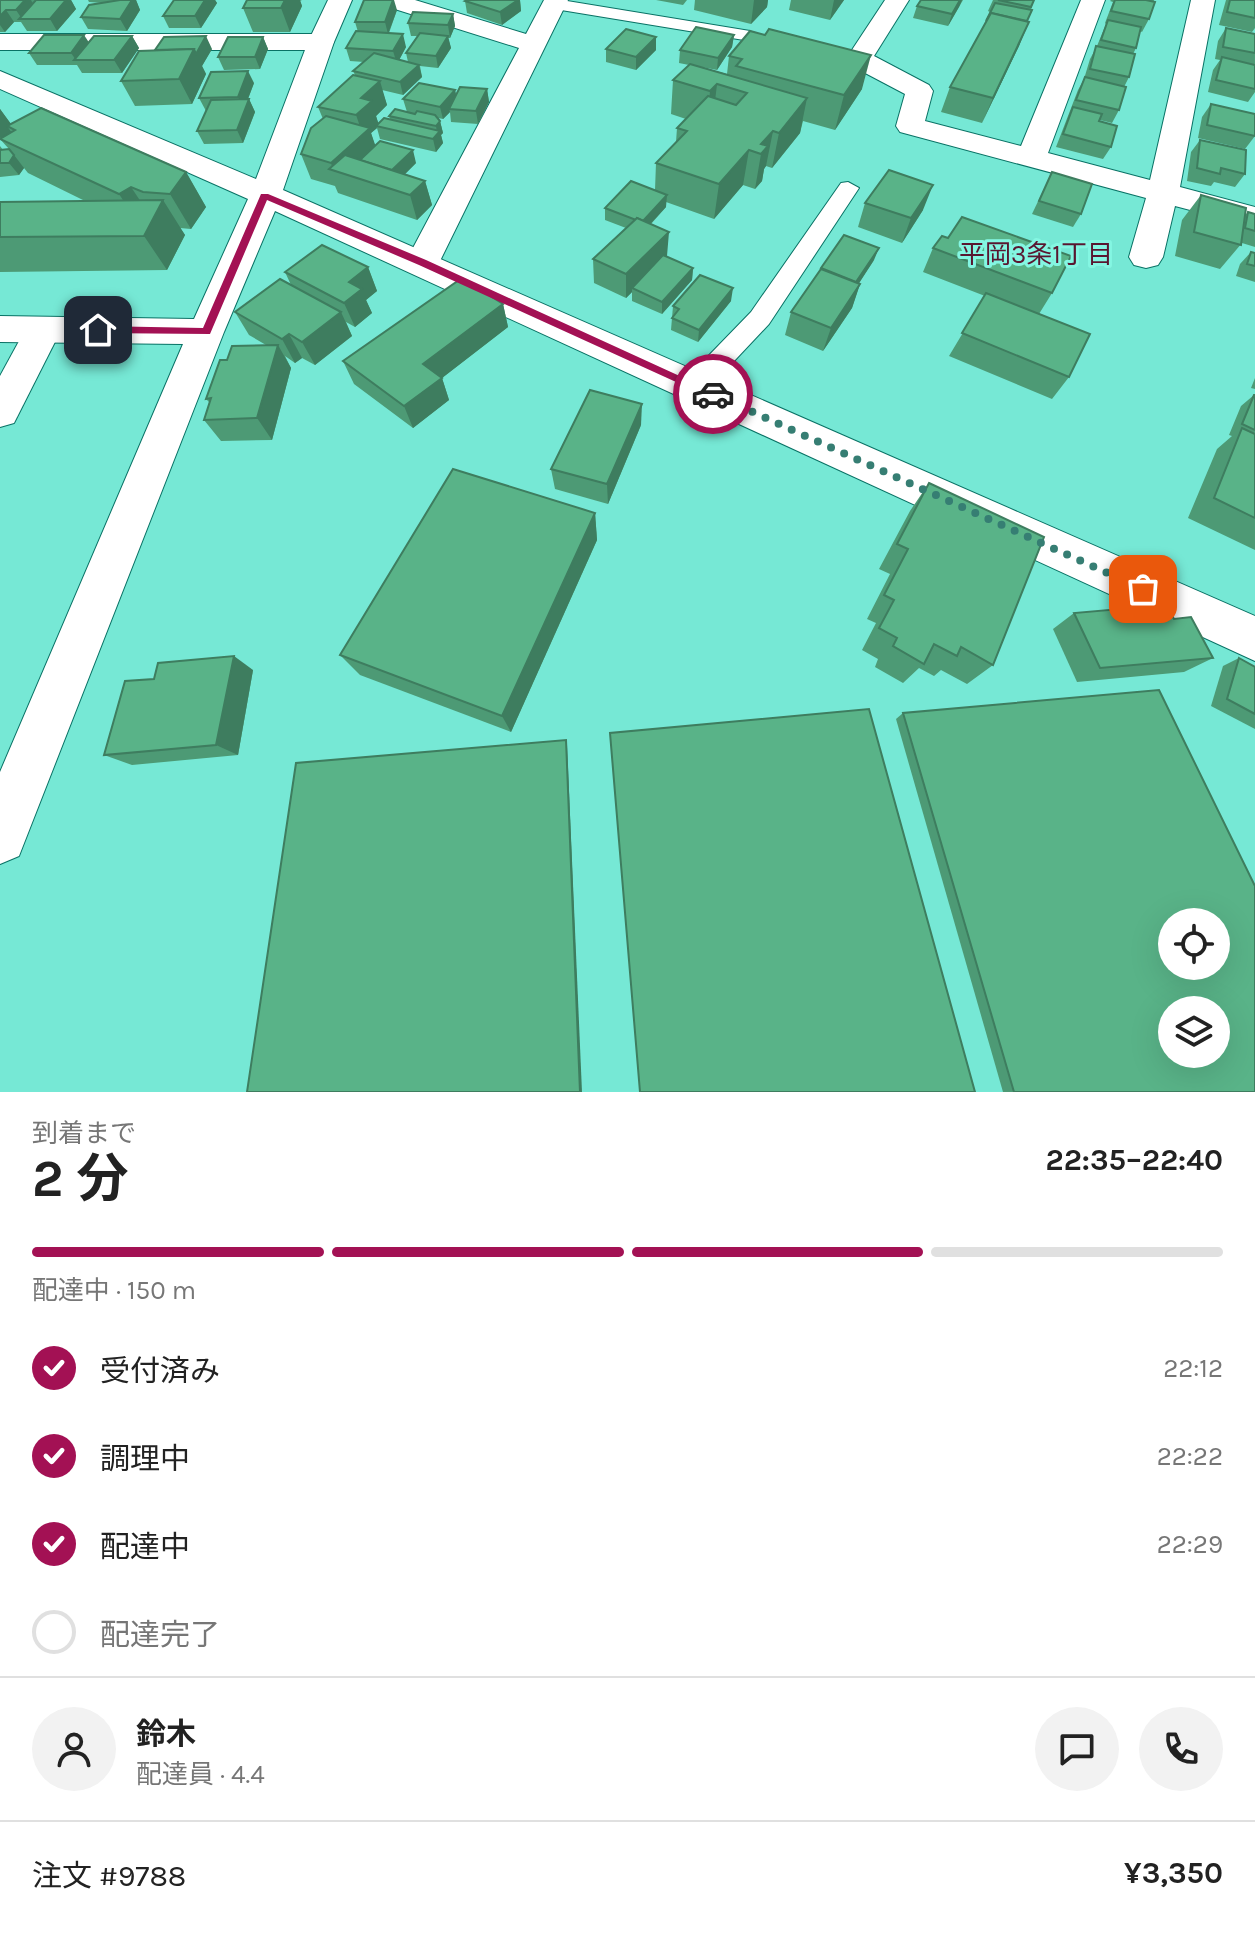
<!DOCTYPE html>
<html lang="ja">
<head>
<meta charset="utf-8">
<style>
  :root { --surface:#fff; --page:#f2f2f2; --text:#222; --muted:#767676; --line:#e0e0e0; --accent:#a31154 }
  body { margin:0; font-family:Karla,"Noto Sans JP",sans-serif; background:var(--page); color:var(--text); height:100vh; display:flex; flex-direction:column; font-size:30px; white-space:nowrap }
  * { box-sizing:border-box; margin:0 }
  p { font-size:26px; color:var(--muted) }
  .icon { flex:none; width:44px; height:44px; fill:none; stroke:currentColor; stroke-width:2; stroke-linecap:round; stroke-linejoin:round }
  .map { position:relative; height:1092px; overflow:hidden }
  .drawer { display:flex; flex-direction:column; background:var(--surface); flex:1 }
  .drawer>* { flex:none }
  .buttons { position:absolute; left:1158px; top:908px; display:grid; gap:16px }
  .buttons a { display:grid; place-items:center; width:72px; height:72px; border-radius:50%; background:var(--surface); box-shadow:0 8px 32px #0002; font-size:40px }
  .pin { position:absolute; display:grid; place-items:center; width:68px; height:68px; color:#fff; margin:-34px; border-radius:16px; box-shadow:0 4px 12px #0006 }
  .courier { position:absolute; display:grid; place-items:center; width:80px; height:80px; margin:-40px; border:6px solid #a31154; border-radius:50%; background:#fff; color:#222; box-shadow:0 2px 10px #0007 }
  .overview em { font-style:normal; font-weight:700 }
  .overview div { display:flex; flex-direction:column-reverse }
  .overview { display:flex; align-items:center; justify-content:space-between; height:136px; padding:0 32px }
  h1 { font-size:52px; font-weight:700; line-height:60px }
  .bar { display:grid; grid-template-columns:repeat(4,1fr); gap:12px 8px; align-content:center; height:96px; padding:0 32px }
  .bar i { height:10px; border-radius:6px; background:var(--line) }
  .bar .selected { background:var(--accent) }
  .bar p { grid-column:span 4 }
  .line { display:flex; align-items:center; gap:20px; padding:0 32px; border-top:2px solid var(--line) }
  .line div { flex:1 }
  .round { display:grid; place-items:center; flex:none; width:84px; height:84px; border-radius:42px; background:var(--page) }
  ol { padding:0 32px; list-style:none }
  li { display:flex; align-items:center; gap:24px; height:88px }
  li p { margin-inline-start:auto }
  li .icon { padding:8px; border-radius:50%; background:var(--accent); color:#fff; stroke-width:4 }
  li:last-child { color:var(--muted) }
  li i { width:44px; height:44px; border:4px solid var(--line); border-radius:50% }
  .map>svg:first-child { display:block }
</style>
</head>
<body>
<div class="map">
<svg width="1255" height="1092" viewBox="0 0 1255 1092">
  <rect width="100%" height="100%" fill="#76e8d5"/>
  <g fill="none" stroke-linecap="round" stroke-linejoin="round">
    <g stroke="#097265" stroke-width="2">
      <g id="lane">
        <polygon points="561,0 750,31 759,36 750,41 555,9 547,4 549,1"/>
        <polygon points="848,182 859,188 769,324 704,393 695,396 686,393 682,386 686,379 751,312 841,183"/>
      </g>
    </g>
    <g stroke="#097265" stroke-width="2">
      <g id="street">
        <polygon points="378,0 415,0 526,34 544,0 568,0 439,263 434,271 422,274 410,271 405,263 519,48 382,5"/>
        <polygon points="885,0 909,0 874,56 929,85 933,91 925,121 1021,146 1081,0 1105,0 1048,153 1150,180 1191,0 1215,0 1180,187 1255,207 1255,227 1175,206 1163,257 1158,265 1146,268 1134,265 1129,257 1146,198 900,132 896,126 905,94 850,65 846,59"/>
        <polygon points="0,34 321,34 330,37 334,42 330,47 321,50 0,50"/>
        <polygon points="43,317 56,321 61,330 14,423 0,427 0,376 30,321"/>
      </g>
    </g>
    <g stroke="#097265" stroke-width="2">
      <polygon id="secondary" points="328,0 352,0 334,42 283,190 1255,616 1255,661 275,211 224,332 19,856 0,864 0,772 183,344 0,342 0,316 194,319 248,199 0,89 0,71 256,179 308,42"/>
    </g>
    <use href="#lane" fill="#fff" fill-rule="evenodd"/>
    <use href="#street" fill="#fff" fill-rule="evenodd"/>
    <use href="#secondary" fill="#fff" fill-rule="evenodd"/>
  </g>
  <g fill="#4d9a75">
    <polygon points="0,0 71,0 76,9 57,31 27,31 21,22 14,22 5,32 0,32"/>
    <polygon points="88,0 136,0 140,10 127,31 88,29 81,17 103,3 89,2"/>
    <polygon points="174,0 215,0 217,3 201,28 169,28 163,16"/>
    <polygon points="247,0 302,0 300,1 302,6 290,32 253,32 243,8"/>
    <polygon points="467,0 520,0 521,11 502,25 467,13 465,1"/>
    <polygon points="656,0 687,0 683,5"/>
    <polygon points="695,0 768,0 767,7 751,24 694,10"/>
    <polygon points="791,0 844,0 830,20 789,10"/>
    <polygon points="921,0 963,0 948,26 913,18 917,6"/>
    <polygon points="993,0 1034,0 1019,46 982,123 941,112 950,87 984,25 990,12 988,11"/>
    <polygon points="1111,0 1154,0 1149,19 1142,32 1140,31 1136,48 1133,54 1129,77 1124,87 1119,110 1112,123 1100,120 1099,121 1111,147 1103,159 1056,147 1078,90 1084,79 1090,59 1097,46 1106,24 1105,23 1113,2 1110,1"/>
    <polygon points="1226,0 1255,0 1255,28 1252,32 1219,25"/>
    <polygon points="397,10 389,33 406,47 399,60 408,62 406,53 417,36 411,36 408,23 453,14 455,26 450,38 448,38 451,48 438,68 420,66 422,77 403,95 382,90 387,105 376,116 378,123 390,119 389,116 407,112 403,99 455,90 456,95 487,89 489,102 478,124 451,122 450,112 443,119 438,118 440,121 443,133 441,135 443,143 436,152 380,139 377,128 371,133 375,146 416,163 405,174 425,181 432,205 417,220 338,193 335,186 311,179 301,154 323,119 318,107 355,75 353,71 364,62 350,61 346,48 358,32 355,22"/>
    <polygon points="1226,28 1255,34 1255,92 1248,102 1208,92 1213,70 1220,60 1215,59 1218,41"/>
    <polygon points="734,35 732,47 717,70 702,67 727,74 729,56 862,89 835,130 803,121 800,133 772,168 766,166 764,169 762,181 755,189 743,185 714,219 666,202 666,207 651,224 667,257 693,268 692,280 662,314 632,301 632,292 626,298 594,283 593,259 626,228 605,220 605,208 655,190 656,163 676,142 677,128 686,119 671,114 673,80 689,65 679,63 680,50"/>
    <polygon points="132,36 139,48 122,73 82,73 77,65 37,65 29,53"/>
    <polygon points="263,37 268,49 260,69 224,70 218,57"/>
    <polygon points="656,37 656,50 636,70 606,62 606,49"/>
    <polygon points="212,49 202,66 206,74 192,104 135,106 121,81"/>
    <polygon points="254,83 248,99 249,99 255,112 243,143 204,144 197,131 206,111 199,98"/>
    <polygon points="1211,104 1255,136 1245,149 1198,138 1202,117"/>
    <polygon points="0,109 11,124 186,172 206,207 191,229 180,228 185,235 167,270 0,272 0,202 85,201 28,173 24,168 19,175 0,177 0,146 3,150 9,149 0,139 10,134 0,138"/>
    <polygon points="1200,140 1245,174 1235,187 1214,182 1211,186 1187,181 1191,152"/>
    <polygon points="1052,172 1081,214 1073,227 1032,214"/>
    <polygon points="1201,195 1246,214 1248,212 1255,214 1255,247 1242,243 1220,269 1175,256 1182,220"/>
    <polygon points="865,203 923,210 902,243 858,227"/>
    <polygon points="933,248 1052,293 1039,314 1069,377 1052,399 949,356 985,296 923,272"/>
    <polygon points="1251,252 1255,253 1255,282 1236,276 1240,264"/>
    <polygon points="874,260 859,283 860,284 852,308 823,351 785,335 791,312"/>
    <polygon points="368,267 377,291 366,300 372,313 355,327 346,322 352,336 315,365 302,358 295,363 285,356 291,368 272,440 221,441 204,420 210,403 206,399 227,360 266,345 249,335 235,312 291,285 285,272"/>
    <polygon points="731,301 698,342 671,330 673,306"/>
    <polygon points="503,304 508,327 442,378 449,400 413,428 354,384 343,361"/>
    <polygon points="1255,378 1255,389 1251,388"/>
    <polygon points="1254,395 1255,395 1255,550 1188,518 1217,449 1232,436 1229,435 1241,406"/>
    <polygon points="641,425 608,504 555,489 551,469"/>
    <polygon points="929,483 993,665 967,684 941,670 934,676 919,668 903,683 875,667 878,659 862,650 876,623 867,619 890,574 879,569 910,511"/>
    <polygon points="595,513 597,540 511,732 360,675 340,655"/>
    <polygon points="1074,613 1174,619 1213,658 1184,672 1077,682 1053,629"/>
    <polygon points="1239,658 1255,667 1255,729 1211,706 1223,666"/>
    <polygon points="253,670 238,755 132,765 104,755 154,679"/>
    <polygon points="903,713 1255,1092 1003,1092 896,719"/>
  </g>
  <g fill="#3e7d5f">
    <polygon points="25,0 31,0 36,9 22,19 16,10"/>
    <polygon points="66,0 71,0 76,9 57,31 50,19"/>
    <polygon points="132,0 136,0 140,10 127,31 120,19"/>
    <polygon points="205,0 215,0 217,3 201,28 195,16"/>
    <polygon points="285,0 300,0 302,6 290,32 281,8"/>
    <polygon points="393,0 394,0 397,10 388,34 385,22"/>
    <polygon points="518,0 520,0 521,11 502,25 500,12"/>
    <polygon points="754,0 768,0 767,7 751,24"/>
    <polygon points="834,0 844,0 830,20"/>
    <polygon points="960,0 962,0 959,7 948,26 952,14"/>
    <polygon points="6,10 14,22 5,32 0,25 0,16"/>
    <polygon points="453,14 455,26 450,38 448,25"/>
    <polygon points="1029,22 1019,46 982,123 993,98"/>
    <polygon points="403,34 406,47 397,64 393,51"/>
    <polygon points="84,35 92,47 76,60 71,53"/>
    <polygon points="734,35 732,47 717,70 718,58"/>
    <polygon points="132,36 139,48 122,73 114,60"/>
    <polygon points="206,36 212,49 202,66 206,74 192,104 179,79 194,49"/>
    <polygon points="448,36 451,48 438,68 436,56"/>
    <polygon points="263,37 268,49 260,69 255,57"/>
    <polygon points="656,37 656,50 636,70 636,57"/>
    <polygon points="871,55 862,89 835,130 844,95"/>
    <polygon points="419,65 422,77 403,95 400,82"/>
    <polygon points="248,71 254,83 244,109 238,97"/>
    <polygon points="380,81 387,105 376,116 379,125 376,126 377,128 371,133 378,153 333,170 331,163 363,135 356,115 361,98"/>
    <polygon points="717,84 713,119 707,126 710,91"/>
    <polygon points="487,89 489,102 478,124 476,111"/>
    <polygon points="455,90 458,103 449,109 450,112 443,119 440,107"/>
    <polygon points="807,98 800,133 772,168 779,133"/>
    <polygon points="249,99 255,112 243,143 237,130"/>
    <polygon points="0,109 16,131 7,126 12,133 0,138"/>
    <polygon points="440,121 443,133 441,135 443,143 436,152 433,139 437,133 436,126"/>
    <polygon points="773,131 766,166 764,169 762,181 755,189 761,154 761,144"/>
    <polygon points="413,150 416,163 392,187 388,175"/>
    <polygon points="749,150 743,185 714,219 719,184"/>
    <polygon points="14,155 24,168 19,175 9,163"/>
    <polygon points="186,172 206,207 191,229 170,194"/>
    <polygon points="425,181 432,205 417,220 410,195"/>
    <polygon points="933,185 923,210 902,243 911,218"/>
    <polygon points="131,187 153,220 163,200 185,235 167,270 144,236 142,229 119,194"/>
    <polygon points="667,195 666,207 641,234 642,222"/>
    <polygon points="669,232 667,256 632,288 632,292 626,298 626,274"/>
    <polygon points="879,248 874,260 852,294 856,282"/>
    <polygon points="368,267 377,291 366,300 372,313 355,327 344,303 349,282"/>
    <polygon points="693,268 692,280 662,314 662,302"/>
    <polygon points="860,284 852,308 823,351 831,328"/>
    <polygon points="733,288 731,301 698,342 699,330"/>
    <polygon points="503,304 508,327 442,378 449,400 413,428 404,406 423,364"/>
    <polygon points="341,312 352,336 315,365 302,342"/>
    <polygon points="289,334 302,358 295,363 282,339"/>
    <polygon points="278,345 291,368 272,440 257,418"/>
    <polygon points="642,404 641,425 608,504 607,484"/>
    <polygon points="595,513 597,540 511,732 502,716"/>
    <polygon points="234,656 253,670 238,755 216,745"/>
    <polygon points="566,740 567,745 582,1092 580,1092"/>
  </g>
  <g fill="#59b388" stroke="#3e7d5f" stroke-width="2" fill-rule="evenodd">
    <polygon points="0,0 25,0 16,10 6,10 0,16"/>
    <polygon points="36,0 66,0 50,19 19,19"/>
    <polygon points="120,0 132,0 120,19 81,17 89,5"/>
    <polygon points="174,0 205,0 195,16 163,16"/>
    <polygon points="247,0 285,0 281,8 243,8"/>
    <polygon points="364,0 393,0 385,22 355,22"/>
    <polygon points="467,0 518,0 500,12 465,1"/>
    <polygon points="921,0 960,0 952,14 917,6"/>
    <polygon points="998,0 1034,0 1031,7"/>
    <polygon points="1115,0 1146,0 1155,2 1149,19 1111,11"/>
    <polygon points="1230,0 1255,0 1255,18 1227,12"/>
    <polygon points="995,3 1032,10 1027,21 991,13 986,21"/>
    <polygon points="413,12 453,14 448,25 408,23"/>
    <polygon points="991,13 1029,22 993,98 950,87"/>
    <polygon points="1108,20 1141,27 1136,48 1101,40"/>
    <polygon points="696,27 734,35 718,58 680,50"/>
    <polygon points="1226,28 1255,34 1255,53 1223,47"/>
    <polygon points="626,29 656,37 636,57 606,49"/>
    <polygon points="769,29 871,55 844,95 736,66 742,59 729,56 750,31 765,35"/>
    <polygon points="356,31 403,34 393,51 346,48"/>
    <polygon points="420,33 448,36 436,56 406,53"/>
    <polygon points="44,35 84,35 71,53 29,53"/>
    <polygon points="94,36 132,36 114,60 74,60"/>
    <polygon points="206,36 196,54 194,49 155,50 164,37"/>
    <polygon points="228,37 263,37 255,57 218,57"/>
    <polygon points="1096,46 1135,54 1129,77 1090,69"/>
    <polygon points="194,49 179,79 121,81 139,51"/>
    <polygon points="374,53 419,65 400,82 353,71"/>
    <polygon points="1222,57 1255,65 1255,89 1216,80"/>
    <polygon points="690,64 807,98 779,133 773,131 761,144 768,146 761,154 749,150 719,184 656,163 687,131 677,128 708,96 736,105 747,93 717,84 710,91 673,80"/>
    <polygon points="248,71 238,97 199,98 211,72"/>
    <polygon points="353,75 380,81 361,98 372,101 356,115 318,107"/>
    <polygon points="1085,77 1126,87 1119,110 1076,100"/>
    <polygon points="419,83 455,90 440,107 403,99"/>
    <polygon points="460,87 487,89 476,111 449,109"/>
    <polygon points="249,99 237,130 197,131 211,100"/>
    <polygon points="1211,104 1255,114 1255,136 1207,125"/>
    <polygon points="1073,107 1102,114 1099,121 1117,126 1111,147 1063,134"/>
    <polygon points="41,108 186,172 170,194 143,192 131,187 119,194 0,139 15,130 7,126"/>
    <polygon points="395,109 415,114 417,111 435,115 440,121 436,126 389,116"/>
    <polygon points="326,116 370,128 331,163 301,154 311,128"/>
    <polygon points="384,118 440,131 433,139 376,126"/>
    <polygon points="1200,140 1246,150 1245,174 1221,168 1220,174 1197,168"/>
    <polygon points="380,141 413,150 392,170 360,160"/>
    <polygon points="9,149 14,155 9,163 0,163 0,150"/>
    <polygon points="345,155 425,181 410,195 329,169"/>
    <polygon points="889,170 933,185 911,218 865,203"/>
    <polygon points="1052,172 1092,184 1081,214 1039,201"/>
    <polygon points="631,181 667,195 643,221 637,218 636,220 605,208"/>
    <polygon points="1201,195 1246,208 1241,245 1194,232"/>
    <polygon points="163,200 144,236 0,237 0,202"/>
    <polygon points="1248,212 1255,214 1255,231 1245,228"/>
    <polygon points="962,217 1071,256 1052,293 933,248 942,236 948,238"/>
    <polygon points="637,218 669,232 626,274 593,259"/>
    <polygon points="844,235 879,248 856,282 821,268"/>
    <polygon points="322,245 368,267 349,282 362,289 344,303 285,272"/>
    <polygon points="1251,252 1255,253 1255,266 1247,264"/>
    <polygon points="663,255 693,268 662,302 632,288"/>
    <polygon points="821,269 860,284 831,328 791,312"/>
    <polygon points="700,275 733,288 699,330 672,318 679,309 673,306"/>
    <polygon points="462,278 503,304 423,364 442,378 404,406 343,361"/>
    <polygon points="280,279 341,312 302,342 289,334 282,339 235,312"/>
    <polygon points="986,293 1090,334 1069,377 962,333"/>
    <polygon points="278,345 257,418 204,420 211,398 206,399 220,360 227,360 232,346"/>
    <polygon points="590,390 642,404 607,484 551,469"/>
    <polygon points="1254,395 1255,395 1255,430 1242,424"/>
    <polygon points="1242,428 1255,434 1255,518 1214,498"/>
    <polygon points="453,469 595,513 502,716 340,655"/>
    <polygon points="929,483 1044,537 993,665 961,647 957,656 934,644 924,664 893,646 897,638 879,628 894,600 884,595 908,549 897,544"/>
    <polygon points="1166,605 1174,619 1191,617 1213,658 1100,668 1074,613"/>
    <polygon points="234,656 216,745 104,755 125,681 154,679 158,663"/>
    <polygon points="1239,658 1255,667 1255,714 1227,699"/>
    <path d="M1159,690L1255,886V1092H1014L903,713ZM1172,922H1216V966H1172ZM1172,1010H1216V1054H1172Z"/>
    <polygon points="869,709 975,1092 640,1092 610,733"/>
    <polygon points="566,740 580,1092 247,1092 296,763"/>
  </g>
  <polygon fill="#a31154" points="261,194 268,194 426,260 719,394 709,397 419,265 267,200 210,334 94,333 94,328 98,326 203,328"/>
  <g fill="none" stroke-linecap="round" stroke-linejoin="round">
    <polyline stroke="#367e73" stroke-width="8" stroke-dasharray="0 14.4" points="713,394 1143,589"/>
  </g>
  <g text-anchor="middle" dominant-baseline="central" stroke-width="6" stroke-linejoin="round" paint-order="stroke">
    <g font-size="26" fill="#591630" stroke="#84f6e2">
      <text x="1036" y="254">平岡3条1丁目</text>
    </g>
  </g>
</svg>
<div class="buttons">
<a><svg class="icon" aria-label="locate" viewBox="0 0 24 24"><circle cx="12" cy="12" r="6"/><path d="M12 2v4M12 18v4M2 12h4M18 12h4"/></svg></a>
<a><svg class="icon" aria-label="layers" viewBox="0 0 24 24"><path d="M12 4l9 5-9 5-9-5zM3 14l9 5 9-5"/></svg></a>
</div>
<div class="pin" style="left:1143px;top:589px;background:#ea580c"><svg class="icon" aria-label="bag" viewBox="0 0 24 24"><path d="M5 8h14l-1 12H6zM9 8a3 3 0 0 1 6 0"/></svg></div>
<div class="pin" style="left:98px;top:330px;background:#1f2937"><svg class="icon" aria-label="home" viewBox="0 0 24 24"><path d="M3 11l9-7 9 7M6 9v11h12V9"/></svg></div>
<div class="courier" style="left:713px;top:394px"><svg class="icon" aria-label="car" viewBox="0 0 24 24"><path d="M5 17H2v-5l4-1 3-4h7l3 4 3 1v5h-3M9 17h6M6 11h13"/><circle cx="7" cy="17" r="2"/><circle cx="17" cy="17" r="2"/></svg></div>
</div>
<section class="drawer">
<div class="overview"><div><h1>2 分</h1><p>到着まで</p></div><em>22:35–22:40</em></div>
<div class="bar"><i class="selected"></i><i class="selected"></i><i class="selected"></i><i></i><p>配達中 · 150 m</p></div>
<ol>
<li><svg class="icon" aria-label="check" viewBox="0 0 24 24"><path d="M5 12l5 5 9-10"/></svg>受付済み<p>22:12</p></li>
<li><svg class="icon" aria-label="check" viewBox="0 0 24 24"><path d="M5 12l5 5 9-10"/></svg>調理中<p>22:22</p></li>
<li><svg class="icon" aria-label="check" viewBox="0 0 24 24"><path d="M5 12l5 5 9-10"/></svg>配達中<p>22:29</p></li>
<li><i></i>配達完了</li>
</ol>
<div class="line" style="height:144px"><a class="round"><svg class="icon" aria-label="person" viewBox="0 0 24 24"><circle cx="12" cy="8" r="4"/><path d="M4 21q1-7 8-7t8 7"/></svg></a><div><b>鈴木</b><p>配達員 · 4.4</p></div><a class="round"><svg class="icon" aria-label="chat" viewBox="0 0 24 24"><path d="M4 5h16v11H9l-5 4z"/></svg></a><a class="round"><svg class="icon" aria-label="phone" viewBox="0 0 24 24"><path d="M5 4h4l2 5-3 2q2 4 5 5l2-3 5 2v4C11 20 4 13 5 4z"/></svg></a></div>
<div class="line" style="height:104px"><div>注文 #9788</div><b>¥3,350</b></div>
</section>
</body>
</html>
